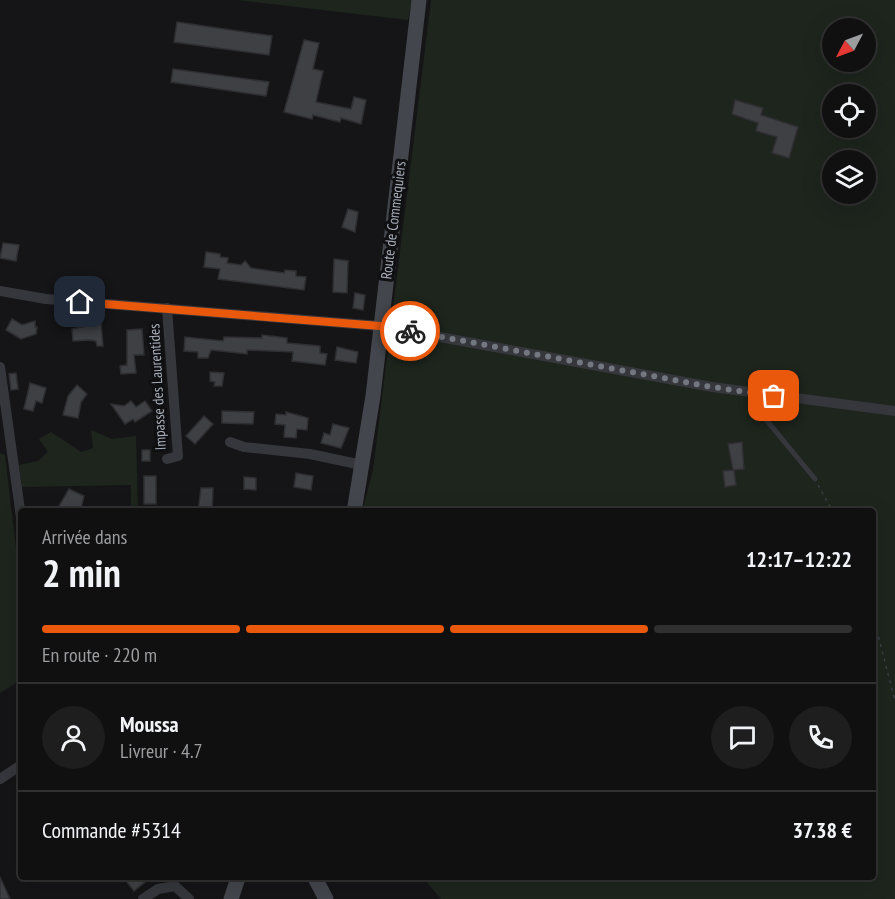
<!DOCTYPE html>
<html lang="fr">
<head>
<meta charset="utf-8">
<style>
  :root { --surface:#101011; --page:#1e1e1f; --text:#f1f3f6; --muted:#9c9d9f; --line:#303031; --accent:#ea580c }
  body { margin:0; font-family:"PT Sans Narrow",sans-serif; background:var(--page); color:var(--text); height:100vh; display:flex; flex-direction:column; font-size:22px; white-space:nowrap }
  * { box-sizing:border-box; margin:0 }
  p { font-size:20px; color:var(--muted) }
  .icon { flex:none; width:33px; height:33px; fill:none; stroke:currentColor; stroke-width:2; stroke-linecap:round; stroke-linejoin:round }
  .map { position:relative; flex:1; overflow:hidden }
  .side { position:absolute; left:18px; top:508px; width:858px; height:372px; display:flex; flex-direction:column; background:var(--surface); border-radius:6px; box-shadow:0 6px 24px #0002,0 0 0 2px var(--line) }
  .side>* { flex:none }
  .needle { width:39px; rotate:229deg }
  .tools { position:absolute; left:822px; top:18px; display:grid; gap:12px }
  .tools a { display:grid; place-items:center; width:54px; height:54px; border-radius:50%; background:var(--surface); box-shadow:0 6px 24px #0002,0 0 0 2px var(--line); font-size:30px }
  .pin { position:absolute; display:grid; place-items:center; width:51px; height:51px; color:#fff; margin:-26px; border-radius:12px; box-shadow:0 3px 9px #0006 }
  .courier { position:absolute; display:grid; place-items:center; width:60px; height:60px; margin:-30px; border:4px solid #ea580c; border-radius:50%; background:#fff; color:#222; box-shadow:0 2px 8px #0007 }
  .summary em { font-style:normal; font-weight:700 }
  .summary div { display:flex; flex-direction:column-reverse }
  .summary { display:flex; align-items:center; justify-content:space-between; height:102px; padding:0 24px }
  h1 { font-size:39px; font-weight:700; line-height:45px }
  .bar { display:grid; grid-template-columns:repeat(4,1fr); gap:9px 6px; align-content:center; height:72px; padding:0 24px }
  .bar i { height:8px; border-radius:4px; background:var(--line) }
  .bar .current { background:var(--accent) }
  .bar p { grid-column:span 4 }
  .line { display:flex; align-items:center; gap:15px; padding:0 24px; border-top:2px solid var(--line) }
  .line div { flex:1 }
  .round { display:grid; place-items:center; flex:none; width:63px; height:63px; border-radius:32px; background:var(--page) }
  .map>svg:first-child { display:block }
</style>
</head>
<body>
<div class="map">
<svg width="895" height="899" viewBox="0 0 895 899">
  <rect width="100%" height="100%" fill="#151517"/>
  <g fill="#1d251d" fill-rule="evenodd">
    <polygon points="237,0 412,0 408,20"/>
    <path d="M431,0H895V899H441L423,878H873V512H362L373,470ZM832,28H866V62H832ZM832,94H866V128H832ZM832,160H866V194H832Z"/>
    <polygon points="91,430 112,439 136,436 138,511 131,511 131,485 22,487 19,465 38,461 48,452 39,439 51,432 81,452 93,448"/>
    <polygon points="0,453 5,455 21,590 21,680 0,693"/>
  </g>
  <g fill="#3f4044" stroke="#2f2f33" stroke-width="1.5">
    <polygon points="177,22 272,36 269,55 174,42"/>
    <polygon points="304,40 319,43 313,69 323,71 316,102 351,109 354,97 366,100 361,124 341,118 340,122 313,115 312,119 284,112"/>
    <polygon points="173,69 269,82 266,96 171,82"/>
    <polygon points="735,100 763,108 761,115 798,127 789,158 772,153 777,137 756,131 758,123 732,114"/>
    <polygon points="348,209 358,212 355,232 342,227"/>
    <polygon points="3,243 19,245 16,261 0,258"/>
    <polygon points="206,252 220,254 220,257 228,258 227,263 241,265 245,261 251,268 284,273 285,270 296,271 296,276 306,277 304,290 218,279 220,269 204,267"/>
    <polygon points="334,259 348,261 347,293 333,292"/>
    <polygon points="355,293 365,295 363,310 353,308"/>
    <polygon points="12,319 22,325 35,321 35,327 37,327 36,334 21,339 6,330"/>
    <polygon points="101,323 103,346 97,346 96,341 90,340 73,341 72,329"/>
    <polygon points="142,329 144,355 134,355 136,373 121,374 120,366 127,365 127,330"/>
    <polygon points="262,335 287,338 287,343 320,346 320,353 327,354 325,365 292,361 293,352 247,350 247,354 211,350 208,358 198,358 198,352 184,351 185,337 223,341 224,337 262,338"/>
    <polygon points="337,347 358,352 356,363 335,360"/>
    <polygon points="210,372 224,373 222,386 214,386 215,382 210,381"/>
    <polygon points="16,373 18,389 11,390 9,374"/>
    <polygon points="30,383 46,388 42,403 36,401 33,411 24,409"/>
    <polygon points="77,385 87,394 81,402 78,418 63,415 68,396"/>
    <polygon points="131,401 136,407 145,401 152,411 135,422 133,419 125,424 111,404 124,406"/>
    <polygon points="222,411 254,412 253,424 222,423"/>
    <polygon points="286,412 308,418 307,430 297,429 296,438 284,437 285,425 275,424 276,414 286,415"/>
    <polygon points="204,416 213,424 195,444 186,436"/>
    <polygon points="333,424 349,428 341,448 321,443 324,433 330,435"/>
    <polygon points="742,442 744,469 734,470 736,485 725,487 723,471 733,470 728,444"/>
    <rect x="142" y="450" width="8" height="11"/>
    <polygon points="296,473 313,476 311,490 294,487"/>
    <rect x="144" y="476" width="12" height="28"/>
    <polygon points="244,477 256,478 256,490 244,489"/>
    <polygon points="201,488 213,488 212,512 198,512"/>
    <polygon points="69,489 84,496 80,512 71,512 59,506"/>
    <polygon points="0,877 10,899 0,899"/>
    <polygon points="131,878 150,878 134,891 126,881"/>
  </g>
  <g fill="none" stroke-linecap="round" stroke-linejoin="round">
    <g stroke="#3c3e43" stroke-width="1.5" stroke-dasharray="3 4.5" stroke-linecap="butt">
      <polyline points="818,485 833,512"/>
      <polyline points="873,615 895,701"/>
    </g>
    <polyline stroke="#36373c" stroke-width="5" points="751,393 754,405 815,479"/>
    <g stroke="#36373c" stroke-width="10">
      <polyline points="0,291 46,299 380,326 712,387 895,411"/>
      <polyline points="167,308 178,456 167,459"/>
      <polyline points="0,367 21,517"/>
      <polyline points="230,442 244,447 310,454 362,465"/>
      <polyline points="0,779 21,765"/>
      <polyline points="143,899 158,889 175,886 189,899"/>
    </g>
    <g stroke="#43464c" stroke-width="15">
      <polyline points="354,512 373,396 419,0"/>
      <polyline points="315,878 326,899"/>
      <polyline points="231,899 238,878"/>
    </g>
  </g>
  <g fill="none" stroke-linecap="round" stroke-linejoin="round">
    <polyline stroke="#737880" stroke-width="6" stroke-dasharray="0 10.8" points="410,331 712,387 774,396"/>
    <polyline stroke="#ea580c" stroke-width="8" points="80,302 380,326 410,331"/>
  </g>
  <g text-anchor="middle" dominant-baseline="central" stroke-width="6" stroke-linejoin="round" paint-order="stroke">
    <g font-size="15" fill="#a6adb8" stroke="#101012">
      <text transform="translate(393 220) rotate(-83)">Route de Commequiers</text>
      <text transform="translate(157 387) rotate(-93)">Impasse des Laurentides</text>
    </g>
  </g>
</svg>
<div class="tools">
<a><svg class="needle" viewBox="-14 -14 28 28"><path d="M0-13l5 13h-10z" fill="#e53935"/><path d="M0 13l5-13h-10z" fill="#9c9d9f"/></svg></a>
<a><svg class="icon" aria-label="locate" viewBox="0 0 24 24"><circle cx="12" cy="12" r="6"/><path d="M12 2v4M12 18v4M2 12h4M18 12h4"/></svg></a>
<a><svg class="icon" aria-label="layers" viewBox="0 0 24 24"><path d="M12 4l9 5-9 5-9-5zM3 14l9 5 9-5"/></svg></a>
</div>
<div class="pin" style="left:774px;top:396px;background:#ea580c"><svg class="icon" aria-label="bag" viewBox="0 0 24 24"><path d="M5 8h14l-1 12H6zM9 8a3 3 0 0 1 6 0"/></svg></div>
<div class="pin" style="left:80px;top:302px;background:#1f2937"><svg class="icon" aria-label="home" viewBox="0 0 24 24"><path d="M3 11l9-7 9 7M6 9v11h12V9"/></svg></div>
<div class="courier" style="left:410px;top:331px"><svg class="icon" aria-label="bike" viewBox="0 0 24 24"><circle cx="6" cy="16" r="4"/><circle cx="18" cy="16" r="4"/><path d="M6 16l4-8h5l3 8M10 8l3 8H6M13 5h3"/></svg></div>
<section class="side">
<div class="summary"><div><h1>2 min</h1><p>Arrivée dans</p></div><em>12:17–12:22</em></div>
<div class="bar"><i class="current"></i><i class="current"></i><i class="current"></i><i></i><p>En route · 220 m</p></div>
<div class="line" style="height:108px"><a class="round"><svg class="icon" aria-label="person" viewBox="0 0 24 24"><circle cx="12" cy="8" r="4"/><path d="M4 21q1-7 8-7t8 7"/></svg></a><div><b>Moussa</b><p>Livreur · 4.7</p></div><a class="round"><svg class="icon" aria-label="chat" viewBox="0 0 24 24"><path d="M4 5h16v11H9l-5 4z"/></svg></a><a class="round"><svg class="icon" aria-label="phone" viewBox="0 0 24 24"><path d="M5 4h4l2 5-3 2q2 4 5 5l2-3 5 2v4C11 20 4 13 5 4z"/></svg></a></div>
<div class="line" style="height:78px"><div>Commande #5314</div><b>37.38 €</b></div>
</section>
</div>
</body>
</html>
